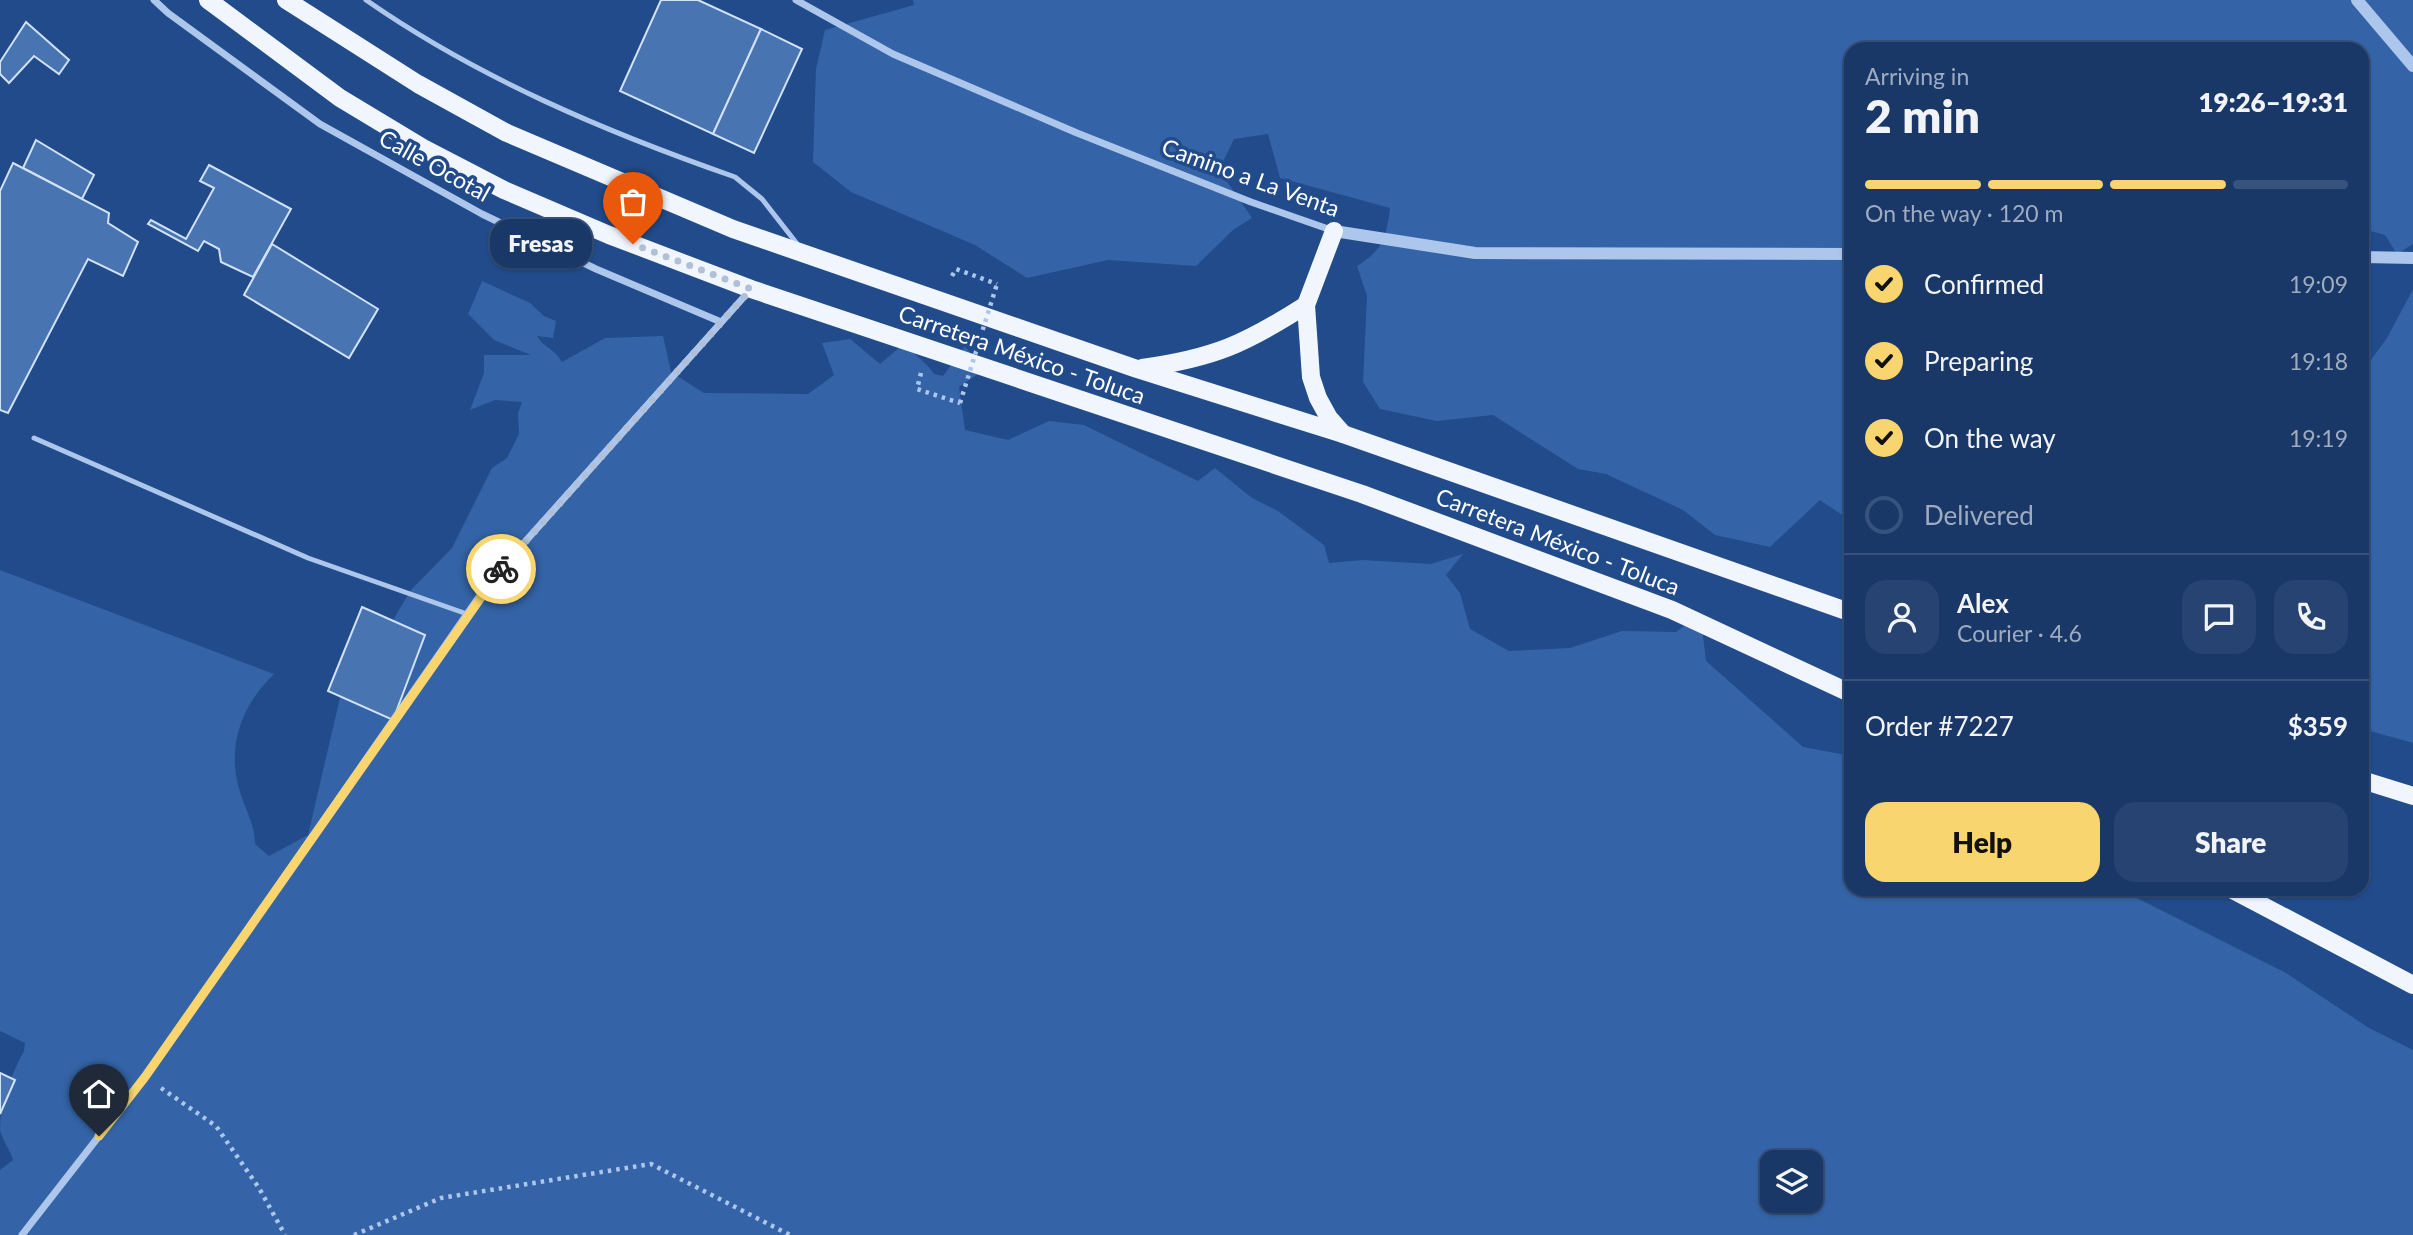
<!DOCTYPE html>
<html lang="en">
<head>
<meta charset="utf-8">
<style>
  :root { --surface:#193868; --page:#264371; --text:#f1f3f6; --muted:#9facc0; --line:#37527c; --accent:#f8d56e }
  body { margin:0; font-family:Lato,sans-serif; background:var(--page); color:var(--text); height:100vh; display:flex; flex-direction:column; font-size:26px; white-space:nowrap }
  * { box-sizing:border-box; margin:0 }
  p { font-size:23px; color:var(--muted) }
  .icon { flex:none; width:38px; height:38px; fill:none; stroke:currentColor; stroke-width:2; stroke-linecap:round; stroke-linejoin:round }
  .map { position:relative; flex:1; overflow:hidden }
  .sheet { position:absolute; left:1844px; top:42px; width:525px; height:854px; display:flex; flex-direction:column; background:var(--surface); border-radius:21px; box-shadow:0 2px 5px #0004,0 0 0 2px var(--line) }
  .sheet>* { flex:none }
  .buttons { position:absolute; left:1760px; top:1150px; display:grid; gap:14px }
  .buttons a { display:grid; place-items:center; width:63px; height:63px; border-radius:14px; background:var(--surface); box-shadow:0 2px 5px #0004,0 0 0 2px var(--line); font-size:35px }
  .pin { position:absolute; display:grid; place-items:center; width:60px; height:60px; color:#fff; margin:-72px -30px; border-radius:50% 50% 50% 0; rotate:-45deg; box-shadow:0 0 7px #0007 }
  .pin .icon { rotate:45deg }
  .courier { position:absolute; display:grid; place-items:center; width:70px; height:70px; margin:-35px; border:5px solid #f8d56e; border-radius:50%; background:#fff; color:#222; box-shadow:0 2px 9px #0007 }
  .bubble { position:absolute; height:49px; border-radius:21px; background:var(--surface); box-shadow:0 2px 5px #0004,0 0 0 2px var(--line); font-size:23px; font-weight:800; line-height:49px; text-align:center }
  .overview em { font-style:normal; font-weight:800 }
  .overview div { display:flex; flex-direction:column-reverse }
  .overview { display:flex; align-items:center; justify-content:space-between; height:119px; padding:0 21px }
  h1 { font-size:46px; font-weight:800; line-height:52px }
  .bar { display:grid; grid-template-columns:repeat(4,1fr); gap:10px 7px; align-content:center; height:84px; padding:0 21px }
  .bar i { height:9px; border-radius:5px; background:var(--line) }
  .bar .current { background:var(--accent) }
  .bar p { grid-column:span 4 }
  .line { display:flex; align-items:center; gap:18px; padding:0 21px; border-top:2px solid var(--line) }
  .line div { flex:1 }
  .round { display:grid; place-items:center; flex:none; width:74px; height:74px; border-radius:21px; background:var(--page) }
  ol { padding:0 21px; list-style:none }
  li { display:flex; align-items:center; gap:21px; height:77px }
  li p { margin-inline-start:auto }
  li .icon { padding:7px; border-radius:50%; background:var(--accent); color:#111; stroke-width:4 }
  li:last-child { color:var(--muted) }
  li i { width:38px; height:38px; border:4px solid var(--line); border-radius:50% }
  .action { display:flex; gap:14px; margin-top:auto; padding:14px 21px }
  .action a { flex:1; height:80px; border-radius:21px; background:var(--accent); color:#111; font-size:28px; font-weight:800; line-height:80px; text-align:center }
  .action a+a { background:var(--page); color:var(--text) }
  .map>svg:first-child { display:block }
</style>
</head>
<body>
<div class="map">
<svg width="2413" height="1235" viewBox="0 0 2413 1235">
  <rect width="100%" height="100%" fill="#214b8a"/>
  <g fill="#3464a7" fill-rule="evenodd">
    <path d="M913,0H2413V244L2397,254L2385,235L2363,229L2362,49H1852L1851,521L1820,500L1770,547L1715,535L1683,510L1606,474L1578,469L1493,415L1437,421L1380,409L1363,382L1367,296L1357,266C1384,249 1386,238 1390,208L1280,178L1268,134L1234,139L1219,170L1252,218L1233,230L1196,266L1108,260L1027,278L975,245L851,192L813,162L816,69L825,30L914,5Z"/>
    <path d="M482,281L530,303L544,316L556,321L553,338L537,336C543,347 555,349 562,362L605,338L663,336L671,372L704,393L808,394L834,375L822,343L850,339L880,364L906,342C913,356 925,360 934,374L943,376L965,346L984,370L959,387L965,430L1008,440L1049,421L1084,425L1198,481L1215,468L1252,498L1278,511L1324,545L1329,563L1363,560L1431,564L1463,554L1446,575L1460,593L1470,629L1509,651L1570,648L1622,631L1676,632L1694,618L1702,628L1706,661L1803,747L1851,756L1852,889H2119L2286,973L2369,1028L2413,1050V1235H0V1170L13,1160C10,1150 2,1139 0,1130C0,1101 11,1075 24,1051L25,1043L0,1031V570L274,674C241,706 226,747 240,792C246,811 255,825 255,844L269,856L308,835L346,672L372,655L411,590L452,548L492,468L507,458L519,434L518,413L522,402L495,400L470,410L484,373V355H531L494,340L468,314ZM1773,1162H1811V1200H1773Z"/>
    <polygon points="2413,289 2413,743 2363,729 2362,372 2387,338"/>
  </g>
  <g fill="#4974b2" stroke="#d1e1f8" stroke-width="2">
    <polygon points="661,0 698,0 761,29 713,134 620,91"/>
    <polygon points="26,22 69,60 59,74 34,56 9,83 0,74 0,62"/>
    <polygon points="761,29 802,49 754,153 713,134"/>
    <polygon points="36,140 94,175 82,199 23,168"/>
    <polygon points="13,163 109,213 108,223 138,242 123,276 88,259 8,413 0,410 0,191"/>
    <polygon points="209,165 291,209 253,277 221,262 219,249 204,241 198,251 148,224 151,220 186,239 214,188 200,181"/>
    <polygon points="272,244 378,309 349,358 244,295"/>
    <polygon points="362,607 425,635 393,720 328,691"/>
    <polygon points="0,1073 15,1080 0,1114"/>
  </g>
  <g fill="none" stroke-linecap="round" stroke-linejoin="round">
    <g stroke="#adc6eb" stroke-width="4.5" stroke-dasharray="3.5 5" stroke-linecap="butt">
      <polyline points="952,276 956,269 997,284"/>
      <polyline points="921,373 917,389 960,403"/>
      <polyline points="161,1088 216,1126 259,1188 285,1235"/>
      <polyline points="354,1235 441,1198 651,1164 790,1235"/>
    </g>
    <g stroke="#adc6eb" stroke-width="5">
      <path d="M366,0C478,78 606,132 735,177L762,199L798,245"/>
      <polyline points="34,438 308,558 467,614"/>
    </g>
    <g stroke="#adc6eb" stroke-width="7">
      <polyline points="154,0 168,13 320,124 482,214 596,269 721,322"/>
      <polyline points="796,0 893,54 1077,133 1251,202 1334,231"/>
      <polyline points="22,1235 145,1077 490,581 751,289"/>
    </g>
    <g stroke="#adc6eb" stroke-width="12">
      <polyline points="2357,0 2413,66"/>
      <polyline points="1334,231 1475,253 1852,254"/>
      <polyline points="2362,257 2413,258"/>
    </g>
    <g stroke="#f1f6fe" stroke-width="18">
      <polyline points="208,0 340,98 423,148 504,190 609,235 751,289 1362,494 1672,610 1852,694"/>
      <polyline points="286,0 418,84 507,133 733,229 1137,369 1343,434 1852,613"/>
      <polyline points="1334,231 1306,305 1311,377 1318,398 1329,418 1343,434"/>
      <path d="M1142,368C1214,358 1245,344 1306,305"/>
      <polyline points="2362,780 2413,796"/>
      <polyline points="2231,889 2413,985"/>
    </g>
    <polyline stroke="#adc6eb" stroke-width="4.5" stroke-dasharray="3.5 5" stroke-linecap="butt" points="960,403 997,284"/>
  </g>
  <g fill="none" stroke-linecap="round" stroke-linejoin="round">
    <polyline stroke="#b1c0d6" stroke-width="7" stroke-dasharray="0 12.6" points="501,569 751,289 633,244"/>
    <polyline stroke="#f8d56e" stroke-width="9" points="99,1136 145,1077 501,569"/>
  </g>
  <g text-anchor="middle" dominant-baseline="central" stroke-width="7" stroke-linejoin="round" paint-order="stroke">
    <g font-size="23" fill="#fff" stroke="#214b8a">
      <text transform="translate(435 165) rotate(29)">Calle Ocotal</text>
      <text transform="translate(1251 177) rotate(20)">Camino a La Venta</text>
      <text transform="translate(1022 354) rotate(19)">Carretera México - Toluca</text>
      <text transform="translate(1558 541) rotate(21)">Carretera México - Toluca</text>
    </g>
  </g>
</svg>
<div class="buttons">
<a><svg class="icon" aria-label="layers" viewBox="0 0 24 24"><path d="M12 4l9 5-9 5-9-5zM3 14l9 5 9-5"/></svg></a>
</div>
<div class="pin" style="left:633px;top:244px;background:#ea580c"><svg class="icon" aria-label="bag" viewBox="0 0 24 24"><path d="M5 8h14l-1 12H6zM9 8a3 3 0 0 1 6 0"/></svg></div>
<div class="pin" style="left:99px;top:1136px;background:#1f2937"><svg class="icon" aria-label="home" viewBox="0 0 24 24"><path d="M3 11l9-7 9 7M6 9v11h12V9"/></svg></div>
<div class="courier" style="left:501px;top:569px"><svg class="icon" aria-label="bike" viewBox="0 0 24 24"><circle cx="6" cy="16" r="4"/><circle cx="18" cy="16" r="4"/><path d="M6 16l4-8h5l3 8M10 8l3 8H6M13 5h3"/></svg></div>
<div class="bubble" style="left:490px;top:219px;width:102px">Fresas</div>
<section class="sheet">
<div class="overview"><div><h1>2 min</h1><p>Arriving in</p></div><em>19:26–19:31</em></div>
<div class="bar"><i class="current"></i><i class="current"></i><i class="current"></i><i></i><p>On the way · 120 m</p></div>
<ol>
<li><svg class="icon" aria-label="check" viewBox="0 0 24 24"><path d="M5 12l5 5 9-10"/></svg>Confirmed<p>19:09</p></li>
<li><svg class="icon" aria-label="check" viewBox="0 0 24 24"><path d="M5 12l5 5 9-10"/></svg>Preparing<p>19:18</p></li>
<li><svg class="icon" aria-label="check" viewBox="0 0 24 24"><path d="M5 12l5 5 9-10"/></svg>On the way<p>19:19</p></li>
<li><i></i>Delivered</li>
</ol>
<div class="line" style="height:126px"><a class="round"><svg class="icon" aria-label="person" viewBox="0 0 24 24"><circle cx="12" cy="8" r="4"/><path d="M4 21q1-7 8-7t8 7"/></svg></a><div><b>Alex</b><p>Courier · 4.6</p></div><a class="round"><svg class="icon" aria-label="chat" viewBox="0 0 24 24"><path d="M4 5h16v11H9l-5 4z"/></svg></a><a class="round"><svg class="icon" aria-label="phone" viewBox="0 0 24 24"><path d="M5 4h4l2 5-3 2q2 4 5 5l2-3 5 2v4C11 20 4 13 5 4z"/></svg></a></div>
<div class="line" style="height:91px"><div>Order #7227</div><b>$359</b></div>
<div class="action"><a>Help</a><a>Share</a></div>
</section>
</div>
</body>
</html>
